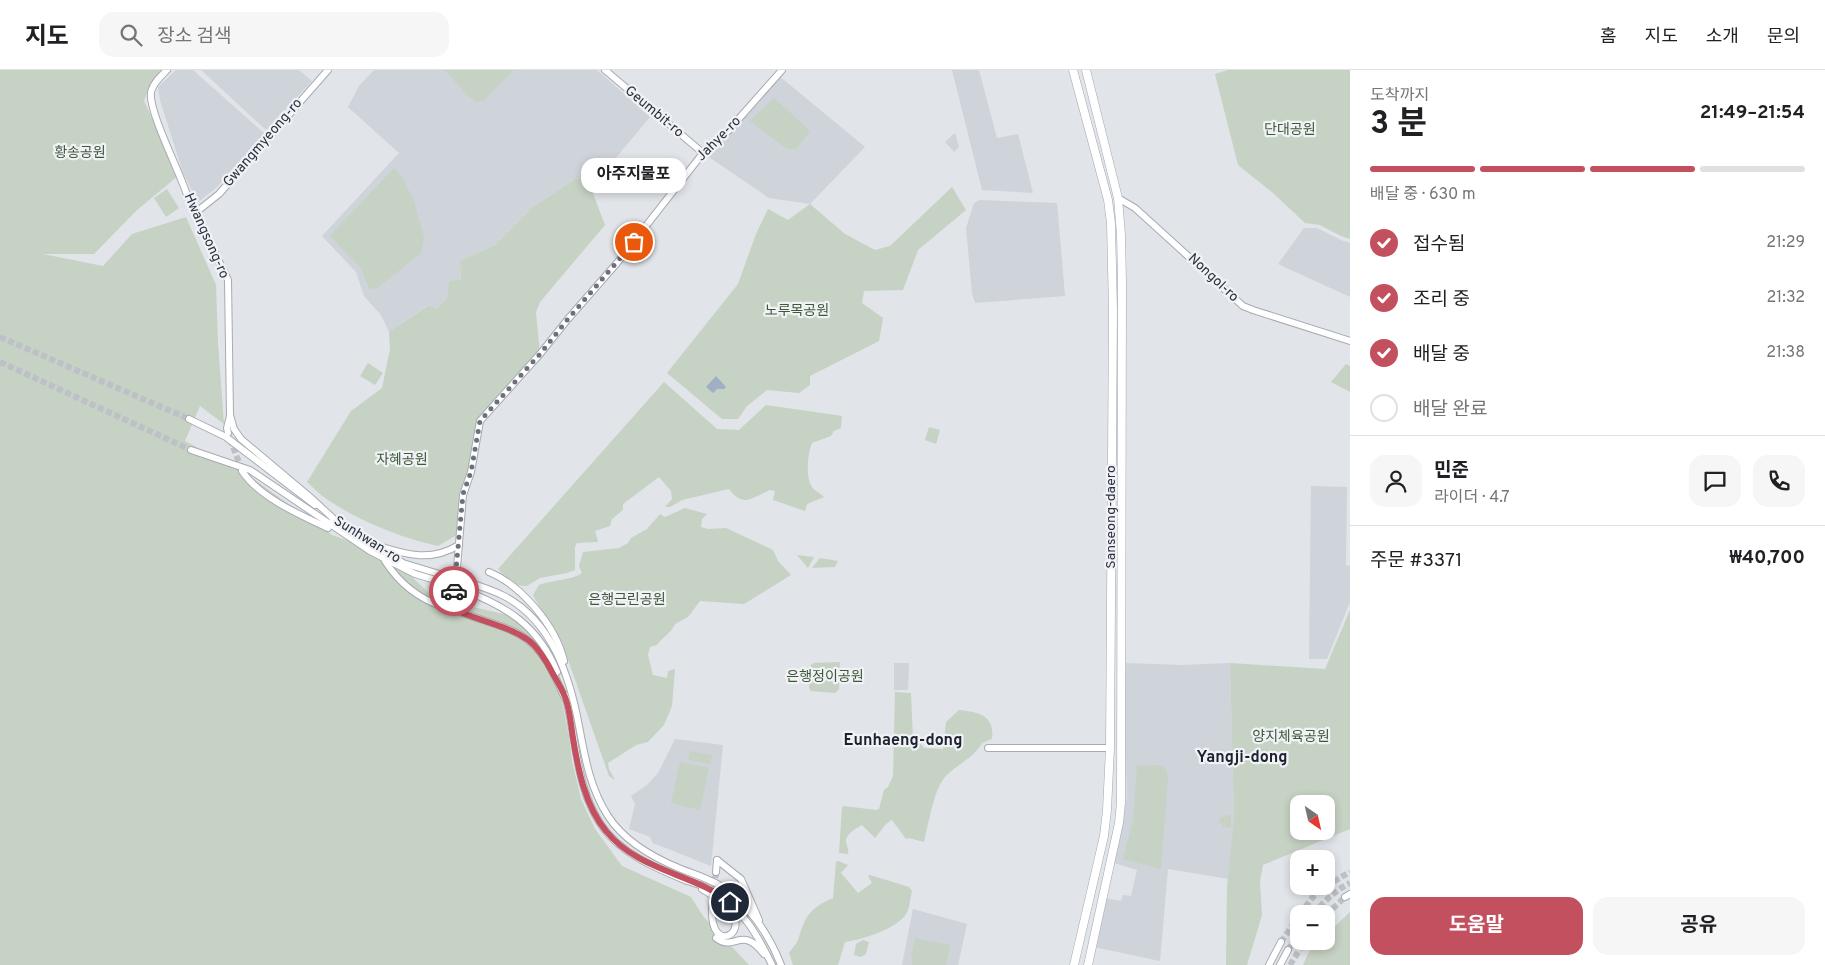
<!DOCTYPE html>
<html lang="ko">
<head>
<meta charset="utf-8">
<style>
  :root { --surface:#fff; --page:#f6f6f6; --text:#202124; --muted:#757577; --line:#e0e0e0; --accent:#c3505e }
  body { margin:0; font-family:Overpass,"Noto Sans KR",sans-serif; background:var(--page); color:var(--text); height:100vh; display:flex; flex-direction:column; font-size:19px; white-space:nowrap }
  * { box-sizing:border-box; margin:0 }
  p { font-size:16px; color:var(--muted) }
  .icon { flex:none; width:28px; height:28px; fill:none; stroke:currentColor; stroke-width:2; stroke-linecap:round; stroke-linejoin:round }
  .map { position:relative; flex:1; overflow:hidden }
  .drawer { display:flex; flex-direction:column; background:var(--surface); width:475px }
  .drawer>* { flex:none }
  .needle { width:32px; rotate:146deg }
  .buttons { position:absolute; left:1290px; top:725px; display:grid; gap:10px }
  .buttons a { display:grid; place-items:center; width:45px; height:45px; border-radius:10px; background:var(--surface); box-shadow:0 2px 8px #0003; font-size:25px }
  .pin { position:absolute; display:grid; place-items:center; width:42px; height:42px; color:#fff; margin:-21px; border:2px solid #fff; border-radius:50%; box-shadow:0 1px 5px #0007 }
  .courier { position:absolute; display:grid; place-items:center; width:50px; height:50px; margin:-25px; border:4px solid #c3505e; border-radius:50%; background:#fff; color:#222; box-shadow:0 1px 6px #0007 }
  .bubble { position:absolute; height:35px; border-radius:15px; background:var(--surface); box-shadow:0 2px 8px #0003; font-size:16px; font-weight:700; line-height:35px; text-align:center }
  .head em { font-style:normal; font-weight:700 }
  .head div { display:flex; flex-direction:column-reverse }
  .head { display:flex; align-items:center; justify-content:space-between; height:85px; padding:0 20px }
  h1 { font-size:32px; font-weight:700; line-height:38px }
  .bar { display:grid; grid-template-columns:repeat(4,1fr); gap:8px 5px; align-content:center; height:60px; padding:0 20px }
  .bar i { height:6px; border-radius:4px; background:var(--line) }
  .bar .current { background:var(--accent) }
  .bar p { grid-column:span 4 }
  .line { display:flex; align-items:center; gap:12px; padding:0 20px; border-top:1px solid var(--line) }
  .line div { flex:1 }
  .round { display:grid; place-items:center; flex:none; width:52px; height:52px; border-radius:15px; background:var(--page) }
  ol { padding:0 20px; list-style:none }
  li { display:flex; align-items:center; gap:15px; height:55px }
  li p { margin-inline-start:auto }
  li .icon { padding:5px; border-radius:50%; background:var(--accent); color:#fff; stroke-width:4 }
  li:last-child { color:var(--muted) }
  li i { width:28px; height:28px; border:2px solid var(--line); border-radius:50% }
  .primary-button { display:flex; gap:10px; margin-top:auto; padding:10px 20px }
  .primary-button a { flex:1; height:58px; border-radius:15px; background:var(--accent); color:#fff; font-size:20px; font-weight:700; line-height:58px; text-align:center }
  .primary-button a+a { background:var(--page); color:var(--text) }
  header { display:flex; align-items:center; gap:30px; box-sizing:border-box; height:70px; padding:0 25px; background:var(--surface); border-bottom:1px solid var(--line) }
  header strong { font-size:24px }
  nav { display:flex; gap:28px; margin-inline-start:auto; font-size:18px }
  .search { width:350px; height:45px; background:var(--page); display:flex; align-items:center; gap:12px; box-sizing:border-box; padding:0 18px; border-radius:15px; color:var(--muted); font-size:19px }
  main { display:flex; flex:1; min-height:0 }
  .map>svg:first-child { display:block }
</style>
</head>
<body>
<header>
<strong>지도</strong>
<div class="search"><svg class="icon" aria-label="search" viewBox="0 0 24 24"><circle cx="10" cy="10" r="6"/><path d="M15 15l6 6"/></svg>장소 검색</div>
<nav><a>홈</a><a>지도</a><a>소개</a><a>문의</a></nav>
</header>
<main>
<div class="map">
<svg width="1350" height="895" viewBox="0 0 1350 895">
  <rect width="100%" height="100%" fill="#e1e4e8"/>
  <g fill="#cfd3da">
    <polygon points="176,0 193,0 265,64 215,119 198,132 183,103 160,30 158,17"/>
    <polygon points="201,0 299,0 312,11 266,60"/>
    <polygon points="374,0 597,0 650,47 599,108 588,107 575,109 533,137 495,175 460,191 461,209 450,211 447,229 437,238 426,236 389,262 381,245 364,226 356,202 322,166 399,83 348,37 359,16"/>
    <polygon points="952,0 979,0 997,68 1018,64 1033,123 982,120"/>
    <polygon points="778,5 865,77 810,134 769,128 703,83"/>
    <polygon points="955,63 959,77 954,82 945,72"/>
    <polygon points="980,130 1057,133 1065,226 975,233 972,223 966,158 974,133"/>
    <polygon points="1304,158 1317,158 1341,170 1350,173 1350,227 1278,194"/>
    <polygon points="1311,416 1347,417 1346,495 1350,496 1350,532 1327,589 1309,589"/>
    <polygon points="894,593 909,593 908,620 894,620"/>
    <polygon points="1123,593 1182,595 1230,593 1234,748 1229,809 1168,799 1160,891 1094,877 1105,828 1121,831 1123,825 1131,826 1137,800 1114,793 1127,727"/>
    <polygon points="675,669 723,675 711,796 653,773 650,767 629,759 635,734 631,726 647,715 658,703"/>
    <polygon points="913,839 967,854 958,895 902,895"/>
  </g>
  <g fill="#c6d2c3" fill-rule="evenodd">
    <polygon points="0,0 162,0 151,13 144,31 179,105 136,141 94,184 43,184 103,196 132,164 186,147 216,215 218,273 224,354 200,336 185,371 249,406 332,465 390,486 434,528 512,546 535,564 553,589 569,666 572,691 581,729 595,759 622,796 691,827 703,846 749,895 0,895"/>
    <polygon points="445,0 514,0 484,30 476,32 466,24"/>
    <polygon points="1228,0 1350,0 1350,169 1341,166 1320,155 1305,153 1273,123 1238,95 1215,4"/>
    <polygon points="774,28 810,61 796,79 787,79 750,51"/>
    <polygon points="394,98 401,105 414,131 424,168 421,183 377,218 369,219 362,199 330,166"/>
    <path d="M588,107L599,108L591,118L605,155L540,232L536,242L540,284L480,351L463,425L460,463L438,476C401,468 359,451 328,430C320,425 314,418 307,412L351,341L382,318L390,279L389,262L427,236L437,238L447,229L449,211L461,209L460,191L495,175L533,137L575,109Z"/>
    <polygon points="952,117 966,140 918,180 903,220 864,221 862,233 883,248 879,271 810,306 810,315 799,323 767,320 747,336 738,349 722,349 667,303 738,214 756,164 768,139 788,150 810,134 845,164 875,180 890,176"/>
    <polygon points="167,119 179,138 166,147 154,128"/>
    <polygon points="368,293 383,303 375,315 360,306"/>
    <polygon points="1346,294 1350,296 1350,322 1331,312"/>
    <path d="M664,312L717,359L739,360L766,335L842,346L841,358L834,361L831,366L812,373C808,383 805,406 812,417C814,420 821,424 824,427L807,434L805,441L773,430L775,421L770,420C752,428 743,438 729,419L682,430L670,437H665L672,429L671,421L659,407L623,434V440L612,449L610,456L595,461L598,472L577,473L575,477V500L567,503L540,508L527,516L513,515L498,499Z"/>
    <polygon points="929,357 940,360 936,374 925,370"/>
    <path d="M685,438L707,444L702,449L701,457L708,459L726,458L773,480L778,491L791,505L744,534L700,531L688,547L675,554C670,565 663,566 657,575L650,577L648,585L653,605L667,608L668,601L675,599L672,636L664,655L648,672L636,675L608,693L609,699L615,710L609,706L566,584L533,525L539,515C552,510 573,510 582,503L579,496L583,482L619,478L628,473L631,468L647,459L660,444L665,447Z"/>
    <polygon points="797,485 814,487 808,498"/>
    <polygon points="820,488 838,491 835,497 812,498"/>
    <path d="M1350,540V759L1263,795L1260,811L1262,845L1247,895H1226L1227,817L1234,748L1230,593L1325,599ZM1299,734H1326V761H1299Z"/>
    <polygon points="840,592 839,619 835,623 811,621 809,618 811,595 814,593"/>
    <path d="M895,622L911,623L913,671L921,674L924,678L943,679L946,652L959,640C978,642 995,645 992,669L982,673C974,689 952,696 942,711C933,725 928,756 924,772L909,768L906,769L892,750L886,754L875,768L862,755L860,756C855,759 845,765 846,772C847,777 849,778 848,784L839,783L842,737L844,736L876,740L879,739L884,720L888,717L893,706Z"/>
    <polygon points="690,681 712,685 710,694 688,690"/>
    <polygon points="680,692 709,698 700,740 671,733"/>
    <polygon points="1160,695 1166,699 1168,707 1161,799 1123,789 1133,751 1137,696"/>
    <polygon points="1224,745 1231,746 1231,758 1222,756 1222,753 1219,753 1220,747 1223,748"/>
    <path d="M838,791L848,795L841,803L858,823L872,813L868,806L870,805L909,817L912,821C910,828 910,838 906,844C897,859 860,870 845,872L838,895H793L789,883C792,878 798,873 799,867C806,844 811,838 833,828L836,792Z"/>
    <polygon points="1350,842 1350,895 1303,895 1309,882 1320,871 1326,871 1326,865"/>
    <polygon points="915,868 950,875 946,895 912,895 913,888 911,887"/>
    <polygon points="863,870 869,872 866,884 861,887 854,885 856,874"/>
  </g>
  <polygon fill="#9fb0c5" points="716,306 726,317 724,319 717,319 713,323 706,317"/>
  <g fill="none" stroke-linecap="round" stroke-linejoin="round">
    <g stroke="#bdc0c6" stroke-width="6" stroke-dasharray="6 3" stroke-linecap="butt">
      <polyline points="0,267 189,349"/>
      <polyline points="0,292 191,380"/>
      <polyline points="230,369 242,400"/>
      <polyline points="1326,816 1350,802"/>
      <polyline points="713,826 716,802"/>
      <polyline points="1300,844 1312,828 1325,816"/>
      <path d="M1314,844C1324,831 1335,821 1350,813"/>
      <polyline points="1326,845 1345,827"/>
      <polyline points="1281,872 1299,846"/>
      <polyline points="1288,880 1299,864"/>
      <polyline points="1290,895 1305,871"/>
    </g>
    <g stroke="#a7abb2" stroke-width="8">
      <g id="secondary">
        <path d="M167,0C161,6 153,13 151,22C148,41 180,102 187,125L228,210L230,345L234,359L241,369L310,427L336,451"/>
        <polyline points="605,0 703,83"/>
        <polyline points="1118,128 1135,138 1243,236 1253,240 1350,271"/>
        <polyline points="195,143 219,124 328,0"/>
        <polyline points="189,349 226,367 315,435"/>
        <polyline points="228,363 227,358 230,346"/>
        <polyline points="191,380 250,400 370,481 415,504 452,515"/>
        <path d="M242,401C259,427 300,445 328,458"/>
        <polyline points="333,449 403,493 449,507"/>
        <path d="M379,476C408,485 431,492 459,475"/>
        <path d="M385,491C399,513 419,529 444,537L452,532"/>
        <path d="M489,502C521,515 556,556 564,591"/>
        <path d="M461,510C476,515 490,519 504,526C552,551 570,607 579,656C585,688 590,718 608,746C624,771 654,788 681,799C694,804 707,808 719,815C748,833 769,864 781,895"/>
        <path d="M461,519C506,536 538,555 557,602"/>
        <path d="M565,625C577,668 575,718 602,756C621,784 656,798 687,811C696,814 706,816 715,822C743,839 758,866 772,895"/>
        <path d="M565,628C556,609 547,586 530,572C512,556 480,551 458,541L452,532L456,510L463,425L471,402L480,351L540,284L568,249L617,193L703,83L728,61L782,0"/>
        <polyline points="988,678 1110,678"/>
        <polyline points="717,790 741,809 759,850"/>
        <polyline points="716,802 717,790"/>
        <path d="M702,819C713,826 725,832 732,843C748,867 705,885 713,830"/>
        <polyline points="1345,827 1350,824"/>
        <path d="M716,868C735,883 741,854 764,884"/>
        <polyline points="1269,895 1281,872"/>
        <polyline points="1280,895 1288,880"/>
      </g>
    </g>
    <g stroke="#a1a8b3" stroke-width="9">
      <g id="primary">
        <polyline points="1073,0 1108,130 1111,153 1113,240 1110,678 1107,740 1104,766 1074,895"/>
        <polyline points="1086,0 1118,128 1121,165 1122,212 1121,732 1119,753 1088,895"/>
      </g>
    </g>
    <use href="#secondary" stroke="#fff" stroke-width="6"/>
    <use href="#primary" stroke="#fff" stroke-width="8"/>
    <g stroke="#a7abb2" stroke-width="8" stroke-linecap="butt">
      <g id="secondary-bridge">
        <polyline points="449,507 461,510"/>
        <polyline points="452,515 461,519"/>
      </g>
    </g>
    <use href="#secondary-bridge" stroke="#fff" stroke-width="6"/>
  </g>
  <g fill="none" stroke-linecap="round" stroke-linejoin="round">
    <polyline stroke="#6b707a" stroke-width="5" stroke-dasharray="0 9" points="454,521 463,424 471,402 480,351 540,284 568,249 634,172"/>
    <path stroke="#c3505e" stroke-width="6" d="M454,521L452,532L458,541C480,551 508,556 528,570C539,578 547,592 553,604C557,611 562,619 565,627C570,640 571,655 573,668C578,699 585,736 606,761C638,801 692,803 730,832"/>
  </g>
  <g text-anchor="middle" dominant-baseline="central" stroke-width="4.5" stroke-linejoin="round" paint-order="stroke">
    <g font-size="14" fill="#2b313f" stroke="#f0f2f6">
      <text transform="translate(654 42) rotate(40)">Geumbit-ro</text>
      <text transform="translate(719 69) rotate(-45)">Jahye-ro</text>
      <text transform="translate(263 73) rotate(-49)">Gwangmyeong-ro</text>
      <text transform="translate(206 166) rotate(66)">Hwangsong-ro</text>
      <text transform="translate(1213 208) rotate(43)">Nongol-ro</text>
      <text transform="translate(1111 447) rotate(-90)">Sanseong-daero</text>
      <text transform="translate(367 470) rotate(32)">Sunhwan-ro</text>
    </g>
    <g font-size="14" fill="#3e5939" stroke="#f0f2f6">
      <text x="1290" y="60">단대공원</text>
      <text x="80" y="83">황송공원</text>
      <text x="797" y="241">노루목공원</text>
      <text x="402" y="390">자혜공원</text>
      <text x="627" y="530">은행근린공원</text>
      <text x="825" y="607">은행정이공원</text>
      <text x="1291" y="667">양지체육공원</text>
    </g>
    <g font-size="16" font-weight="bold" fill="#1d222f" stroke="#f0f2f6">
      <text x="903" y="671">Eunhaeng-dong</text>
      <text x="1242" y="688">Yangji-dong</text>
    </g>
  </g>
</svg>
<div class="buttons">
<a><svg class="needle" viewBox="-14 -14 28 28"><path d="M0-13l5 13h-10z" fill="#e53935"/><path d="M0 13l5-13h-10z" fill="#757577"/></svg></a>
<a>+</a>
<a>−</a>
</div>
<div class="pin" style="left:634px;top:172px;background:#ea580c"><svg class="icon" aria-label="bag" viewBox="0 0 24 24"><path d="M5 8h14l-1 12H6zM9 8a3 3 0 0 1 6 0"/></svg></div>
<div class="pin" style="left:730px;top:832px;background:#1f2937"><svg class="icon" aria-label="home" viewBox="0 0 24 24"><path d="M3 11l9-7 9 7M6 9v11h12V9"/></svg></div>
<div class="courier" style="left:454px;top:521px"><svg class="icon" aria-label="car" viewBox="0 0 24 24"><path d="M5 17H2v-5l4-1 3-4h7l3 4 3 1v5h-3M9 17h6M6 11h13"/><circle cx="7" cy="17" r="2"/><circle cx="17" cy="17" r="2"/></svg></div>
<div class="bubble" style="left:581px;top:88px;width:105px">아주지물포</div>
</div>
<section class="drawer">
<div class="head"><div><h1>3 분</h1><p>도착까지</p></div><em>21:49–21:54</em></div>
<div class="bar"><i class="current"></i><i class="current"></i><i class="current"></i><i></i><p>배달 중 · 630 m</p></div>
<ol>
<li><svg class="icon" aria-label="check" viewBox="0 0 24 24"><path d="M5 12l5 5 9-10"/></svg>접수됨<p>21:29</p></li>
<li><svg class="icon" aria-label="check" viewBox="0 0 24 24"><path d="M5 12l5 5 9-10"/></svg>조리 중<p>21:32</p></li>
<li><svg class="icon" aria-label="check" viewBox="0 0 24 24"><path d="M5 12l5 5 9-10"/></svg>배달 중<p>21:38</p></li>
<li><i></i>배달 완료</li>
</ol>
<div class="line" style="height:90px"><a class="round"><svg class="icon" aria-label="person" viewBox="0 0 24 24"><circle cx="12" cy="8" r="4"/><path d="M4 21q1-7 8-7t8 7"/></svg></a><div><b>민준</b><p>라이더 · 4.7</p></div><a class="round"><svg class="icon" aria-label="chat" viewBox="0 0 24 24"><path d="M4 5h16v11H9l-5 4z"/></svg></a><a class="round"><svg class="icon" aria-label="phone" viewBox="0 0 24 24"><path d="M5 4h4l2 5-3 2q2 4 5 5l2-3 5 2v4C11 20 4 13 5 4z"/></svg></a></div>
<div class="line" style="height:65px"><div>주문 #3371</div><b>₩40,700</b></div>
<div class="primary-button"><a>도움말</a><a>공유</a></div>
</section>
</main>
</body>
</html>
